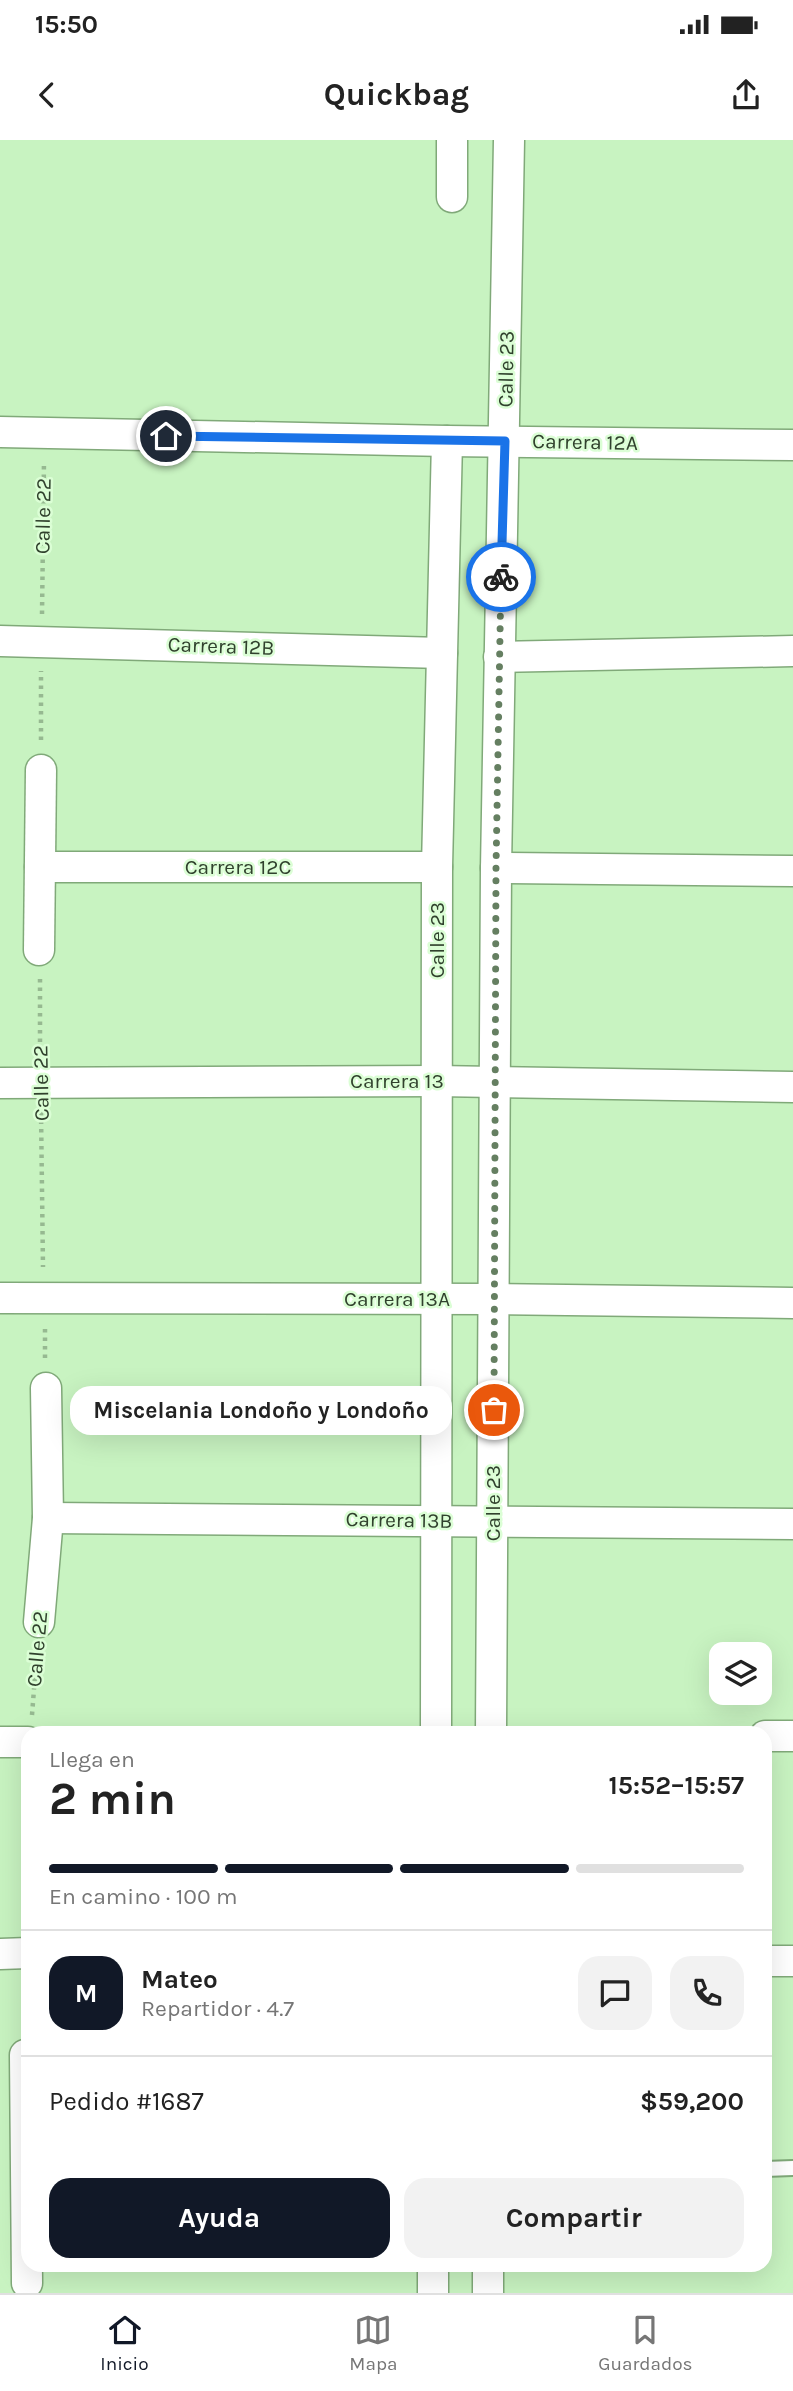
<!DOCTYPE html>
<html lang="es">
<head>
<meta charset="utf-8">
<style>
  :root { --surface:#fff; --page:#f2f2f2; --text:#222; --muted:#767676; --line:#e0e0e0; --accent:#111827 }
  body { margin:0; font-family:Karla,sans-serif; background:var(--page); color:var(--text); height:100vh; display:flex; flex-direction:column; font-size:26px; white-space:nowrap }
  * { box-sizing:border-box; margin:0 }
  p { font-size:23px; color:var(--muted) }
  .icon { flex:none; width:38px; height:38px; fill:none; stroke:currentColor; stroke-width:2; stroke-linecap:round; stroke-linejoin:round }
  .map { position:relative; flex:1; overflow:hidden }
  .drawer { position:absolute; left:21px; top:1586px; width:751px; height:546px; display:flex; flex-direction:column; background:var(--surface); border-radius:21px; box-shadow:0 7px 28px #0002 }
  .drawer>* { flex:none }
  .buttons { position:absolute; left:709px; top:1502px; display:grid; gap:14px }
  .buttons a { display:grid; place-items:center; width:63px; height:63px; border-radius:14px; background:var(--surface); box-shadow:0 7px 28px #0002; font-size:35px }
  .pin { position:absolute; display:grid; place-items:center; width:60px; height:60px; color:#fff; margin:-30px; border:4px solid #fff; border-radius:50%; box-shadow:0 2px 7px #0007 }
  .courier { position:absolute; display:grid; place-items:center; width:70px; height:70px; margin:-35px; border:5px solid #1a73e8; border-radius:50%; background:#fff; color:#222; box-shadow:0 2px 9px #0007 }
  .bubble { position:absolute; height:49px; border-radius:21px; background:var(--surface); box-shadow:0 7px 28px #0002; font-size:23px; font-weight:700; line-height:49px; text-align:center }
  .summary em { font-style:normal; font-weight:700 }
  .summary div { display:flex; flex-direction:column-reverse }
  .summary { display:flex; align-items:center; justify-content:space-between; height:119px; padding:0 28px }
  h1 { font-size:46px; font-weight:700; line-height:52px }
  .bar { display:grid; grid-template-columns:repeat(4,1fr); gap:10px 7px; align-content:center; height:84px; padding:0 28px }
  .bar i { height:9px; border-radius:5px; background:var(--line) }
  .bar .current { background:var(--accent) }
  .bar p { grid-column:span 4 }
  .line { display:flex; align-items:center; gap:18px; padding:0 28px; border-top:2px solid var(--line) }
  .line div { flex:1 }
  .round { display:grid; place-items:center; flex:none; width:74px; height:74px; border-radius:21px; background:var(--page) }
  .primary-button { display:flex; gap:14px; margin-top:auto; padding:14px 28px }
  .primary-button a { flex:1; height:80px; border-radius:21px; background:var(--accent); color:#fff; font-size:28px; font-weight:700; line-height:80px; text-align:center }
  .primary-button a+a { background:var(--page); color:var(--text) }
  .status { display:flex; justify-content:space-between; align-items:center; height:49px; padding:0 35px; background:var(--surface); direction:ltr }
  .status svg { height:19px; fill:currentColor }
  header { display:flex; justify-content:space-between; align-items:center; height:91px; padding:0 28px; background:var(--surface); font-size:32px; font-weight:700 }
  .tabs { display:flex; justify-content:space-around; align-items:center; height:98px; border-top:2px solid var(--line); background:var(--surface); font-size:19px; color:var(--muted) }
  .tabs a { display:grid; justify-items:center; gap:4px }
  .tabs .current { color:var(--accent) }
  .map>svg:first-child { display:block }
</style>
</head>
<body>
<div class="status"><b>15:50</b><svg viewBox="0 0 49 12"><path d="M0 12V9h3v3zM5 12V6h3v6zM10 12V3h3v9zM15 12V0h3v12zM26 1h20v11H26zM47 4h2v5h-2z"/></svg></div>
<header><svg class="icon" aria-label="back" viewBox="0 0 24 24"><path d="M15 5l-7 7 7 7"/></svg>Quickbag<svg class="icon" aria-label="share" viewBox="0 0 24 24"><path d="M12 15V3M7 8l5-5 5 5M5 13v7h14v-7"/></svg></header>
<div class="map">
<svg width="793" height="2153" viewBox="0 0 793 2153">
  <rect width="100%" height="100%" fill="#c8f3c1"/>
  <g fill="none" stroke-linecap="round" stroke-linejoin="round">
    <g stroke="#80a979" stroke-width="18">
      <polyline id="lane" points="765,2029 793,2028"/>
    </g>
    <g stroke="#80a979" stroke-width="33">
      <g id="street">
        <polyline points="452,0 452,57"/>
        <polyline points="0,292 447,301 793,305"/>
        <polyline points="0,501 442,513"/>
        <polyline points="499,517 793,511"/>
        <polyline points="40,727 437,727"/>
        <polyline points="496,728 793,731"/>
        <polyline points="39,810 41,630"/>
        <polyline points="0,943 437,941 793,947"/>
        <polyline points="0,1158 494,1159 793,1163"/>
        <polyline points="48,1378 793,1384"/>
        <polyline points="39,1482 48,1378 46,1248"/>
        <polyline points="436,1592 437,727 447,301"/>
        <polyline points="491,1592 496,728 509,0"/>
        <polyline points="765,1596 793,1596"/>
        <polyline points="0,1602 28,1602"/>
        <polyline points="0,1814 28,1813"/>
        <polyline points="765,1821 793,1821"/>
        <polyline points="25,1915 27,2143"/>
        <polyline points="488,2124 488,2153"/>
        <polyline points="433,2153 433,2124"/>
      </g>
    </g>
    <g stroke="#96b991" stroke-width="4.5" stroke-dasharray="3.5 5" stroke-linecap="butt">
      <polyline points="42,474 44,321"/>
      <polyline points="41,600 41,531"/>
      <polyline points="40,839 40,914"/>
      <polyline points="41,972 43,1127"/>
      <polyline points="45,1189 45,1218"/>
      <polyline points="32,1575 37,1510"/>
      <polyline points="27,1785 28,1699"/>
      <polyline points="25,1887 26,1843"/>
    </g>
    <use href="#lane" stroke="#fff" stroke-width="14"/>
    <use href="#street" stroke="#fff" stroke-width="30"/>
  </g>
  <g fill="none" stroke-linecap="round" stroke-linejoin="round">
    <polyline stroke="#657f61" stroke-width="7" stroke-dasharray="0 12.6" points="494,1270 496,728 501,437"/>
    <polyline stroke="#1a73e8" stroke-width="9" points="166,296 505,301 501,437"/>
  </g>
  <g text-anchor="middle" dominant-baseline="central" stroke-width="5" stroke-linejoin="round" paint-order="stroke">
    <g font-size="21" fill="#30412d" stroke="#dbfed5">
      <text transform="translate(506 229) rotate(-89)">Calle 23</text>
      <text transform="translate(585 302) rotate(1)">Carrera 12A</text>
      <text transform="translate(43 376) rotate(-89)">Calle 22</text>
      <text transform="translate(221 506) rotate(2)">Carrera 12B</text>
      <text x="238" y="727">Carrera 12C</text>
      <text transform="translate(437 800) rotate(-90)">Calle 23</text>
      <text x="397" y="941">Carrera 13</text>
      <text transform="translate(41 943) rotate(-91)">Calle 22</text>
      <text x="397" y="1159">Carrera 13A</text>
      <text transform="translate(493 1363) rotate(-90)">Calle 23</text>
      <text transform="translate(399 1380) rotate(1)">Carrera 13B</text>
      <text transform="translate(37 1509) rotate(-85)">Calle 22</text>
    </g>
  </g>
</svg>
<div class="buttons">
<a><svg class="icon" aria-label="layers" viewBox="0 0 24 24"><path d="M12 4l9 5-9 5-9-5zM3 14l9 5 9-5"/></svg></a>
</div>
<div class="pin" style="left:494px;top:1270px;background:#ea580c"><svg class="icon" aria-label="bag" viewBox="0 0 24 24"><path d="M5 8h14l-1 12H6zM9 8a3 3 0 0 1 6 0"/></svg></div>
<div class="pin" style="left:166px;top:296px;background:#1f2937"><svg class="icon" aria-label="home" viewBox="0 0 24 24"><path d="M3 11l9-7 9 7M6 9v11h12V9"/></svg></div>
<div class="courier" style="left:501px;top:437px"><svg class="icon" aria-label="bike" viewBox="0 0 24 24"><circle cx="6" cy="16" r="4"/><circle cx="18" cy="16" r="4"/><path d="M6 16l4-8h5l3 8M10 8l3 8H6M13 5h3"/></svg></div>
<div class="bubble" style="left:70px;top:1246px;width:382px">Miscelania Londoño y Londoño</div>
<section class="drawer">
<div class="summary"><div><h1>2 min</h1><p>Llega en</p></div><em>15:52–15:57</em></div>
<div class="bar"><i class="current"></i><i class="current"></i><i class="current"></i><i></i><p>En camino · 100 m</p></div>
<div class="line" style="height:126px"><b class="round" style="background:var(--accent);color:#fff">M</b><div><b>Mateo</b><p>Repartidor · 4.7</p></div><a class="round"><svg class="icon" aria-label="chat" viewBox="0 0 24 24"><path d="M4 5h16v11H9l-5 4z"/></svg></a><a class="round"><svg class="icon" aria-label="phone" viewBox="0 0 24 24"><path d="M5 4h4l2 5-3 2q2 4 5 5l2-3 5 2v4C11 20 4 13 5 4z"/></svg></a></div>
<div class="line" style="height:91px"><div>Pedido #1687</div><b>$59,200</b></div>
<div class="primary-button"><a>Ayuda</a><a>Compartir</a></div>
</section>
</div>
<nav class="tabs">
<a class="current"><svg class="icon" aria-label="home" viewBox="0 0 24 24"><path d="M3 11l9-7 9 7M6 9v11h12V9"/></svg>Inicio</a>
<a><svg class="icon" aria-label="map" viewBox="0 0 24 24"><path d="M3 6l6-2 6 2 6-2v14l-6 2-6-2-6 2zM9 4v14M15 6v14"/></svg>Mapa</a>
<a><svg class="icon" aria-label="saved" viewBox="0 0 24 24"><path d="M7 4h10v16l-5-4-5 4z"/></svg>Guardados</a>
</nav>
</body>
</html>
